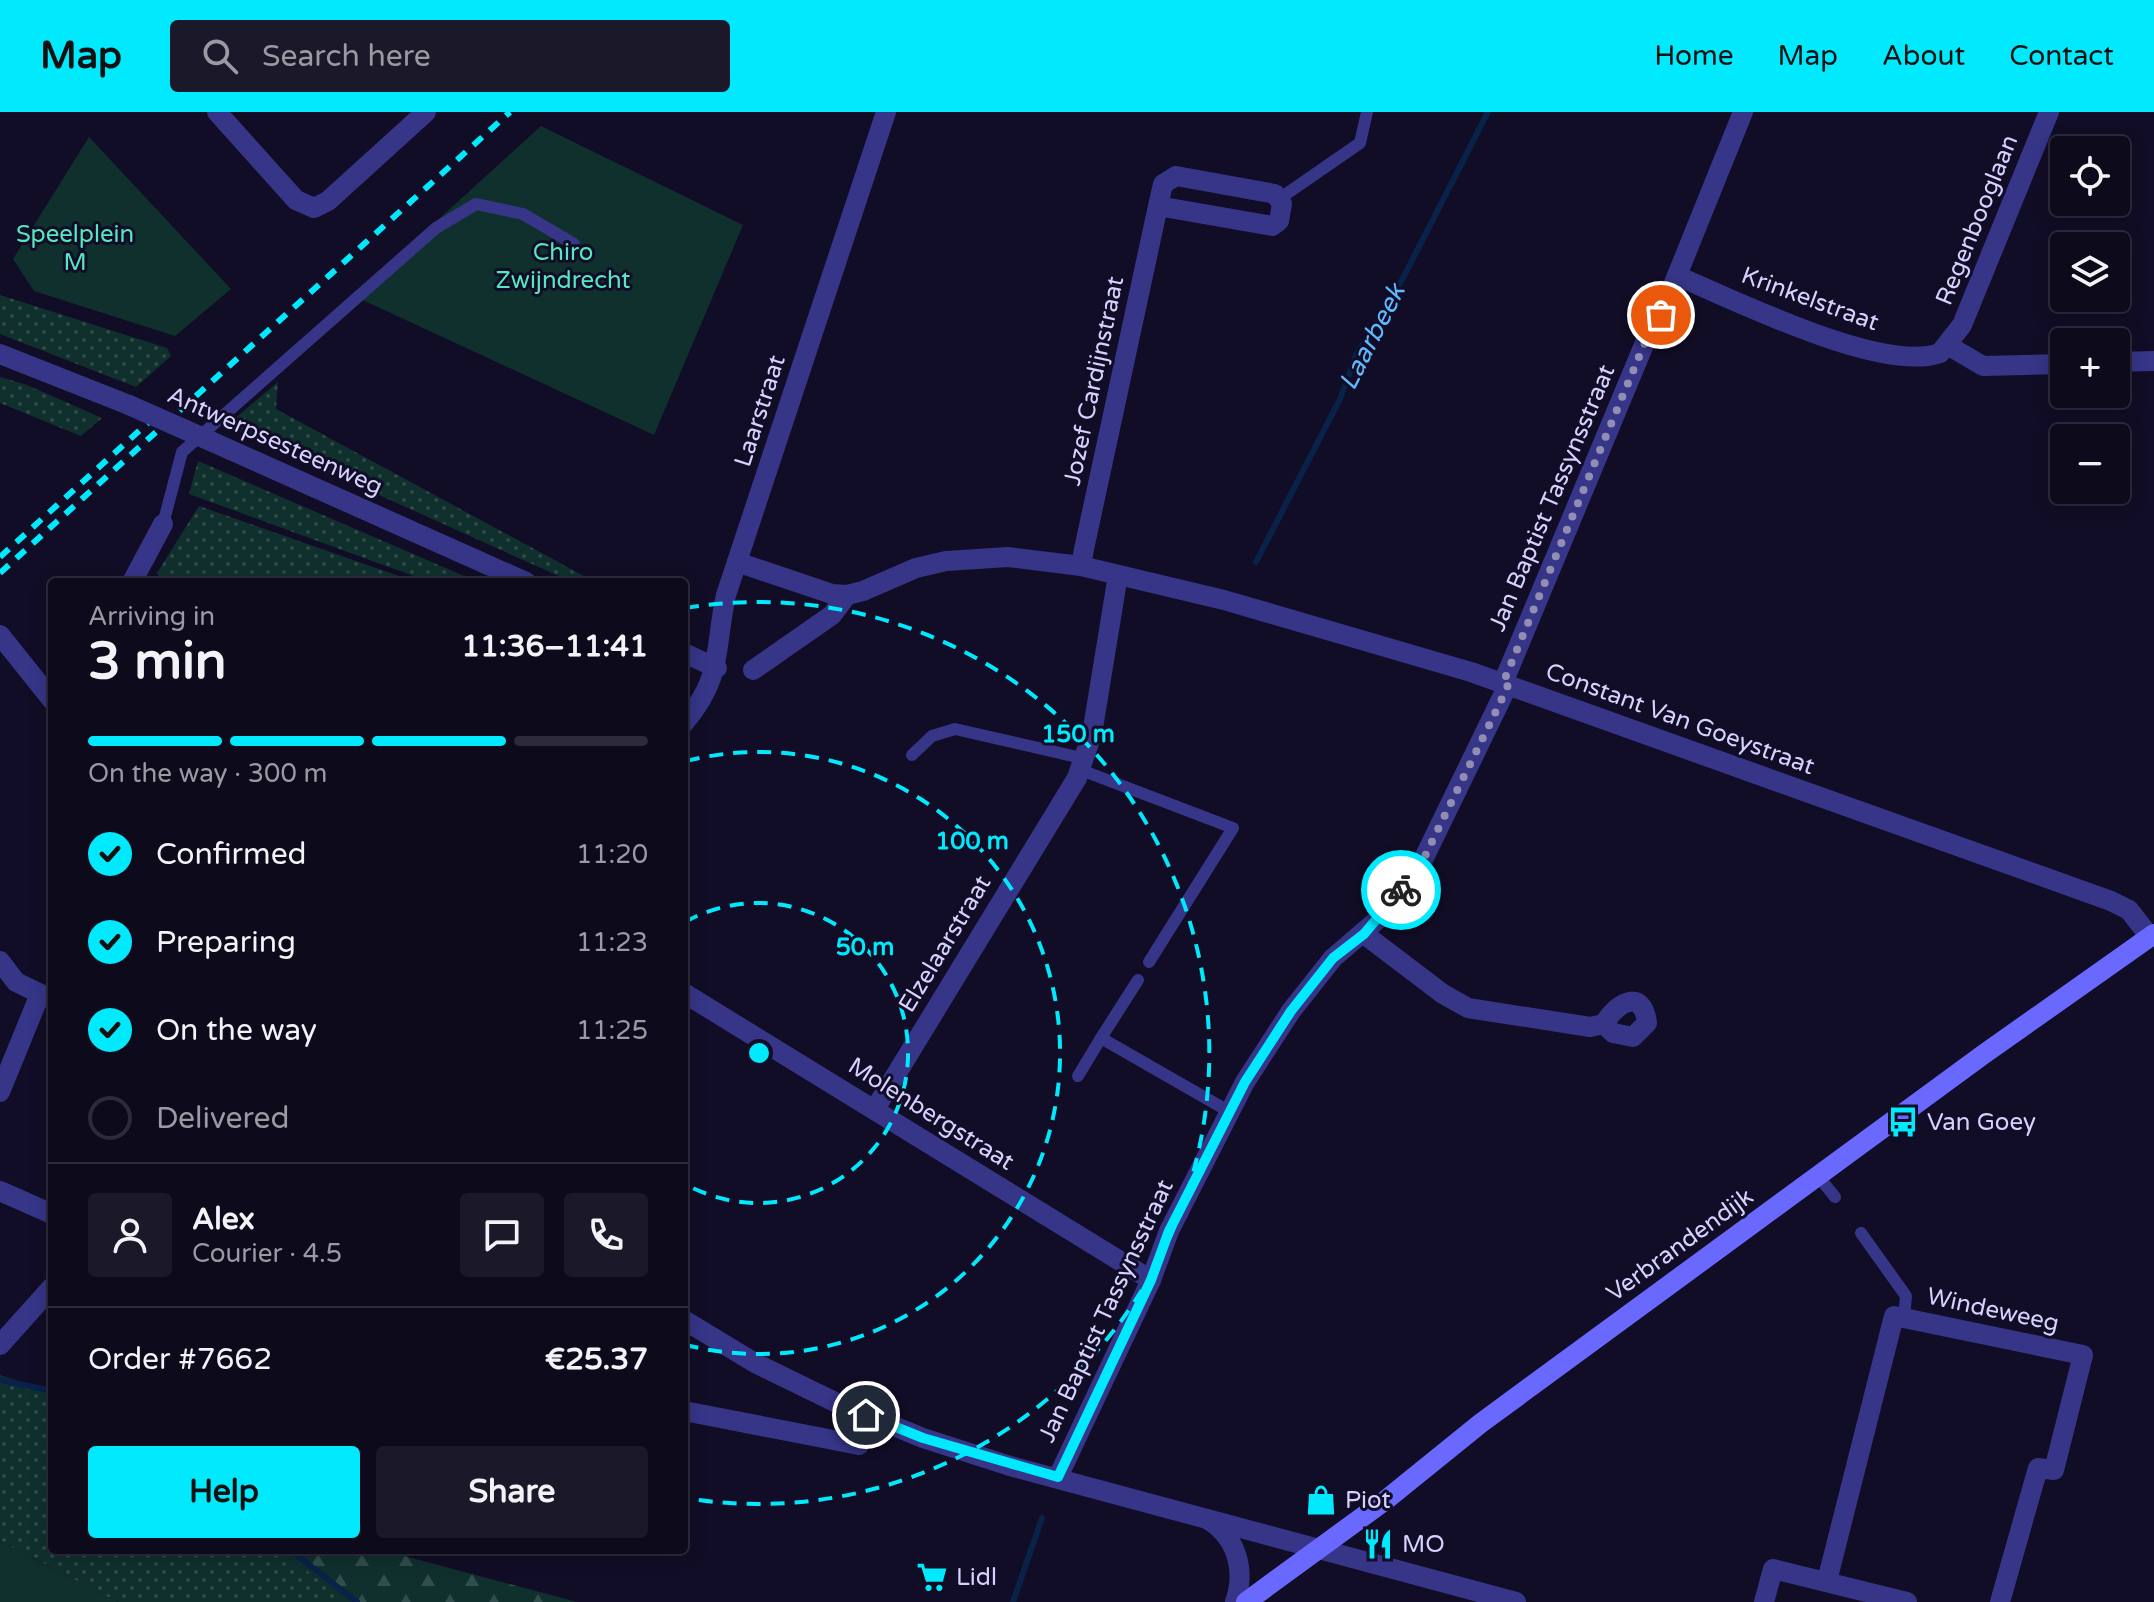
<!DOCTYPE html>
<html lang="en">
<head>
<meta charset="utf-8">
<style>
  :root { --surface:#0d0a1c; --page:#1b1829; --text:#f1f3f6; --muted:#9a9aa3; --line:#2d2b3b; --accent:#00e9fd }
  body { margin:0; font-family:"Varela Round",sans-serif; background:var(--page); color:var(--text); height:100vh; display:flex; flex-direction:column; font-size:30px; white-space:nowrap }
  * { box-sizing:border-box; margin:0 }
  p { font-size:26px; color:var(--muted) }
  .icon { flex:none; width:44px; height:44px; fill:none; stroke:currentColor; stroke-width:2; stroke-linecap:round; stroke-linejoin:round }
  .map { position:relative; flex:1; overflow:hidden }
  .side { position:absolute; left:48px; top:466px; width:640px; height:976px; display:flex; flex-direction:column; background:var(--surface); border-radius:8px; box-shadow:0 4px 20px #0003,0 0 0 2px var(--line) }
  .side>* { flex:none }
  .buttons { position:absolute; left:2050px; top:24px; display:grid; gap:16px }
  .buttons a { display:grid; place-items:center; width:80px; height:80px; border-radius:8px; background:var(--surface); box-shadow:0 4px 20px #0003,0 0 0 2px var(--line); font-size:40px }
  .pin { position:absolute; display:grid; place-items:center; width:68px; height:68px; color:#fff; margin:-34px; border:4px solid #fff; border-radius:50%; box-shadow:0 2px 8px #0007 }
  .courier { position:absolute; display:grid; place-items:center; width:80px; height:80px; margin:-40px; border:6px solid #00e9fd; border-radius:50%; background:#fff; color:#222; box-shadow:0 2px 10px #0007 }
  .overview em { font-style:normal; font-weight:800 }
  .overview div { display:flex; flex-direction:column-reverse }
  .overview { display:flex; align-items:center; justify-content:space-between; height:136px; padding:0 40px }
  h1 { font-size:52px; font-weight:800; line-height:60px }
  .bar { display:grid; grid-template-columns:repeat(4,1fr); gap:12px 8px; align-content:center; height:96px; padding:0 40px }
  .bar i { height:10px; border-radius:6px; background:var(--line) }
  .bar .selected { background:var(--accent) }
  .bar p { grid-column:span 4 }
  .line { display:flex; align-items:center; gap:20px; padding:0 40px; border-top:2px solid var(--line) }
  .line div { flex:1 }
  .round { display:grid; place-items:center; flex:none; width:84px; height:84px; border-radius:8px; background:var(--page) }
  ol { padding:0 40px; list-style:none }
  li { display:flex; align-items:center; gap:24px; height:88px }
  li p { margin-inline-start:auto }
  li .icon { padding:8px; border-radius:50%; background:var(--accent); color:#111; stroke-width:4 }
  li:last-child { color:var(--muted) }
  li i { width:44px; height:44px; border:4px solid var(--line); border-radius:50% }
  .button { display:flex; gap:16px; margin-top:auto; padding:16px 40px }
  .button a { flex:1; height:92px; border-radius:8px; background:var(--accent); color:#111; font-size:32px; font-weight:800; line-height:92px; text-align:center }
  .button a+a { background:var(--page); color:var(--text) }
  header { display:flex; align-items:center; gap:48px; box-sizing:border-box; height:112px; padding:0 40px; background:var(--accent); color:#111 }
  header strong { font-size:38px }
  nav { display:flex; gap:44px; margin-inline-start:auto; font-size:28px }
  .search { width:560px; height:72px; background:var(--page); display:flex; align-items:center; gap:20px; box-sizing:border-box; padding:0 28px; border-radius:8px; color:var(--muted); font-size:30px }
  .map>svg:first-child { display:block }
</style>
</head>
<body>
<header>
<strong>Map</strong>
<div class="search"><svg class="icon" aria-label="search" viewBox="0 0 24 24"><circle cx="10" cy="10" r="6"/><path d="M15 15l6 6"/></svg>Search here</div>
<nav><a>Home</a><a>Map</a><a>About</a><a>Contact</a></nav>
</header>
<div class="map">
<svg width="2154" height="1490" viewBox="0 0 2154 1490">
  <defs>
    <pattern id="grass-dots" width="8" height="8" patternUnits="userSpaceOnUse" patternTransform="scale(2)"><rect width="8" height="8" fill="#10302e"/><path d="M2 2h.1M6 6h.1" fill="none" stroke="#324d4d" stroke-width="1.8" stroke-linecap="round"/></pattern>
    <pattern id="forest-firs" width="22" height="20" patternUnits="userSpaceOnUse" patternTransform="scale(2)"><rect width="22" height="20" fill="#10302e"/><path d="M5 1l3.5 6h-7zM16 11l3.5 6h-7z" fill="#324d4d"/></pattern>
  </defs>
  <rect width="100%" height="100%" fill="#110d26"/>
  <g fill="url(#grass-dots)">
    <polygon points="0,183 167,236 171,244 136,275 0,222"/>
    <polygon points="0,265 27,273 102,306 81,324 0,291"/>
    <polygon points="278,270 276,297 595,470 572,470 226,314"/>
    <polygon points="198,349 478,470 430,470 189,382"/>
    <polygon points="199,394 416,470 162,470 157,461"/>
    <polygon points="0,1263 52,1280 52,1438 278,1438 351,1490 118,1490 0,1429"/>
  </g>
  <polygon fill="url(#forest-firs)" points="278,1438 382,1438 577,1490 351,1490"/>
  <g fill="#10302e">
    <polygon points="541,14 743,113 654,323 354,184"/>
    <polygon points="89,25 231,177 175,224 34,179 13,147"/>
    <polygon points="0,1429 118,1490 0,1490"/>
  </g>
  <g fill="none" stroke-linecap="round" stroke-linejoin="round">
    <g stroke="#092249" stroke-width="6">
      <polyline points="1256,450 1340,287 1356,243 1401,170 1488,0"/>
      <polyline points="0,1268 52,1279"/>
      <polyline points="290,1438 357,1490"/>
      <polyline points="1013,1490 1042,1406"/>
    </g>
    <g stroke="#363588" stroke-width="12">
      <polyline points="1279,87 1360,31 1367,0"/>
      <polyline points="163,412 182,340 436,116 476,92 523,102 574,132"/>
      <polyline points="912,643 932,624 955,617 1086,647"/>
      <polyline points="1081,658 1233,716 1149,850"/>
      <polyline points="1101,926 1138,868"/>
      <polyline points="1078,964 1101,926 1230,1000"/>
      <polyline points="1818,1064 1835,1085"/>
      <polyline points="1861,1121 1906,1184 1904,1206"/>
    </g>
    <g stroke="#363588" stroke-width="20">
      <polyline points="217,0 296,88 314,96 328,89 426,0"/>
      <path d="M1677,164C1736,188 1881,262 1940,241L1962,213L2049,0"/>
      <polyline points="1949,234 1983,254 2064,252"/>
      <polyline points="2116,250 2154,249"/>
      <polyline points="737,450 832,482 847,483 863,479 916,456 946,449 1008,445 1081,454 1224,488 1471,560 2111,789 2129,798 2150,825"/>
      <polyline points="1081,454 1084,437 1158,94 1163,72 1176,64 1275,82 1282,92 1279,109 1272,114 1158,94"/>
      <polyline points="132,470 163,412"/>
      <polyline points="0,523 52,588"/>
      <polyline points="753,558 832,503 847,483"/>
      <polyline points="1503,571 1646,228 1661,203 1743,0"/>
      <path d="M684,611C724,564 714,537 726,483L886,0"/>
      <path d="M1364,822L1443,882L1468,896L1590,915L1604,912C1616,891 1643,875 1647,911L1633,925L1613,921L1604,912"/>
      <polyline points="0,849 16,870 49,886"/>
      <polyline points="684,881 1151,1168"/>
      <polyline points="0,980 40,882"/>
      <polyline points="875,997 1077,666 1092,622 1118,463"/>
      <polyline points="0,1079 52,1102"/>
      <polyline points="684,1208 755,1251 837,1291 923,1326 1010,1354 1516,1490"/>
      <polyline points="0,1233 52,1175"/>
      <polyline points="684,1299 859,1333"/>
      <polyline points="1058,1365 1151,1168 1169,1119 1245,970 1291,899 1333,846 1383,803 1422,750 1508,573"/>
      <path d="M1207,1407C1237,1425 1246,1458 1235,1490"/>
      <polyline points="1827,1469 1894,1204 2083,1243 2054,1358 2038,1356 2000,1490"/>
      <polyline points="1764,1490 1773,1457 1907,1490"/>
    </g>
    <g stroke="#363588" stroke-width="20">
      <polyline points="0,242 129,293"/>
      <polyline points="206,327 526,470"/>
      <polyline points="684,541 717,556"/>
    </g>
    <polyline stroke="#6969ff" stroke-width="20" points="1246,1490 1387,1387 1481,1311 1984,942 2154,822"/>
    <g stroke="#00e9fd" stroke-width="6" stroke-dasharray="12 10" stroke-linecap="butt">
      <polyline points="0,445 151,308"/>
      <polyline points="0,461 510,0"/>
    </g>
    <polyline stroke="#363588" stroke-width="20" points="129,293 206,327"/>
  </g>
  <g fill="none" stroke-linecap="round" stroke-linejoin="round">
    <polyline stroke="#918db3" stroke-width="8" stroke-dasharray="0 14.4" points="1401,778 1422,750 1499,593 1508,573 1503,571 1646,228 1661,203"/>
    <polyline stroke="#00e9fd" stroke-width="10" points="866,1303 923,1326 1058,1365 1151,1168 1169,1119 1245,970 1291,899 1333,846 1364,822 1401,778"/>
  </g>
  <g fill="none" stroke="#00e9fd" stroke-width="4" stroke-dasharray="14 10">
    <path d="M685 810A150 150 0 1 1 685 1072"/>
    <path d="M686 649A301 301 0 1 1 686 1233"/>
    <path d="M685 496A451 451 0 1 1 685 1386"/>
  </g>
  <defs>
    <g id="bus-bare" transform="scale(2.4)"><path d="M-5-6H5V4H4V6H2V4H-2V6H-4V4H-5ZM-3.5-4V0h7V-4ZM-3.5 1.2v1.5H-2V1.2ZM2 1.2v1.5H3.5V1.2Z" fill="#00e9fd" stroke="#110d26" stroke-width="2.5" paint-order="stroke"/></g>
    <g id="shop-bare" transform="scale(2.4)"><path d="M-5-2.5h2.3a2.7 3.5 0 0 1 5.4 0H5L5.5 6h-11ZM-1.5-2.5h3a1.5 2.3 0 0 0-3 0Z" fill="#00e9fd" stroke="#110d26" stroke-width="2.5" paint-order="stroke"/></g>
    <g id="restaurant-bare" transform="scale(2.4)"><path d="M-5-6h1v4h1v-4h1v4h1v-4h1v5L-1.5 .5V6h-2V.5L-5-1ZM5-6V6H3V1.5H1.5Q1.5-4 5-6Z" fill="#00e9fd" stroke="#110d26" stroke-width="2.5" paint-order="stroke"/></g>
    <g id="supermarket-bare" transform="scale(2.4)"><path d="M-6-5.5h2.5l.6 2H6L4.5 2H-2.5L-4.4-4H-6ZM-1.5 3.2a1.3 1.3 0 1 0 .1 0ZM3 3.2a1.3 1.3 0 1 0 .1 0Z" fill="#00e9fd" stroke="#110d26" stroke-width="2.5" paint-order="stroke"/></g>
  </defs>
  <g fill-rule="evenodd">
    <use href="#bus-bare" x="1903" y="1010"/>
    <use href="#shop-bare" x="1321" y="1388"/>
    <use href="#restaurant-bare" x="1378" y="1432"/>
    <use href="#supermarket-bare" x="932" y="1465"/>
  </g>
  <g text-anchor="middle" dominant-baseline="central" stroke-width="6" stroke-linejoin="round" paint-order="stroke">
    <g font-size="24" fill="#d6d2ff" stroke="#110d26">
      <text transform="translate(1977 108) rotate(-68)">Regenbooglaan</text>
      <text transform="translate(1810 187) rotate(20)">Krinkelstraat</text>
      <text transform="translate(1094 269) rotate(-78)">Jozef Cardijnstraat</text>
      <text transform="translate(760 299) rotate(-72)">Laarstraat</text>
      <text transform="translate(275 329) rotate(24)">Antwerpsesteenweg</text>
      <text transform="translate(1552 386) rotate(-67)">Jan Baptist Tassynsstraat</text>
      <text transform="translate(1680 607) rotate(20)">Constant Van Goeystraat</text>
      <text transform="translate(945 832) rotate(-59)">Elzelaarstraat</text>
      <text transform="translate(931 1002) rotate(32)">Molenbergstraat</text>
      <text transform="translate(1680 1133) rotate(-36)">Verbrandendijk</text>
      <text transform="translate(1993 1198) rotate(12)">Windeweeg</text>
      <text transform="translate(1106 1199) rotate(-65)">Jan Baptist Tassynsstraat</text>
    </g>
    <g font-size="24" fill="#56e7c0" stroke="#110d26">
      <text x="75" y="122">Speelplein<tspan x="75" dy="28">M</tspan></text>
      <text x="563" y="140">Chiro<tspan x="563" dy="28">Zwijndrecht</tspan></text>
    </g>
    <g font-size="24" fill="#d6d2ff" stroke="#110d26" text-anchor="start">
      <text x="1927" y="1010">Van Goey</text>
      <text x="1345" y="1388">Piot</text>
      <text x="1402" y="1432">MO</text>
      <text x="956" y="1465">Lidl</text>
    </g>
    <g font-size="26" font-style="italic" fill="#60b9ff" stroke="#110d26">
      <text transform="translate(1372 225) rotate(-63)">Laarbeek</text>
    </g>
  </g>
  <circle cx="759" cy="941" r="12" fill="#00e9fd" stroke="#110d26" stroke-width="4"/>
  <g font-size="24" text-anchor="middle" font-weight="bold" fill="#00e9fd" stroke="#110d26" stroke-width="6" stroke-linejoin="round" paint-order="stroke">
    <text x="1078" y="630">150 m</text>
    <text x="972" y="737">100 m</text>
    <text x="865" y="843">50 m</text>
  </g>
</svg>
<div class="buttons">
<a><svg class="icon" aria-label="locate" viewBox="0 0 24 24"><circle cx="12" cy="12" r="6"/><path d="M12 2v4M12 18v4M2 12h4M18 12h4"/></svg></a>
<a><svg class="icon" aria-label="layers" viewBox="0 0 24 24"><path d="M12 4l9 5-9 5-9-5zM3 14l9 5 9-5"/></svg></a>
<a>+</a>
<a>−</a>
</div>
<div class="pin" style="left:1661px;top:203px;background:#ea580c"><svg class="icon" aria-label="bag" viewBox="0 0 24 24"><path d="M5 8h14l-1 12H6zM9 8a3 3 0 0 1 6 0"/></svg></div>
<div class="pin" style="left:866px;top:1303px;background:#1f2937"><svg class="icon" aria-label="home" viewBox="0 0 24 24"><path d="M3 11l9-7 9 7M6 9v11h12V9"/></svg></div>
<div class="courier" style="left:1401px;top:778px"><svg class="icon" aria-label="bike" viewBox="0 0 24 24"><circle cx="6" cy="16" r="4"/><circle cx="18" cy="16" r="4"/><path d="M6 16l4-8h5l3 8M10 8l3 8H6M13 5h3"/></svg></div>
<section class="side">
<div class="overview"><div><h1>3 min</h1><p>Arriving in</p></div><em>11:36–11:41</em></div>
<div class="bar"><i class="selected"></i><i class="selected"></i><i class="selected"></i><i></i><p>On the way · 300 m</p></div>
<ol>
<li><svg class="icon" aria-label="check" viewBox="0 0 24 24"><path d="M5 12l5 5 9-10"/></svg>Confirmed<p>11:20</p></li>
<li><svg class="icon" aria-label="check" viewBox="0 0 24 24"><path d="M5 12l5 5 9-10"/></svg>Preparing<p>11:23</p></li>
<li><svg class="icon" aria-label="check" viewBox="0 0 24 24"><path d="M5 12l5 5 9-10"/></svg>On the way<p>11:25</p></li>
<li><i></i>Delivered</li>
</ol>
<div class="line" style="height:144px"><a class="round"><svg class="icon" aria-label="person" viewBox="0 0 24 24"><circle cx="12" cy="8" r="4"/><path d="M4 21q1-7 8-7t8 7"/></svg></a><div><b>Alex</b><p>Courier · 4.5</p></div><a class="round"><svg class="icon" aria-label="chat" viewBox="0 0 24 24"><path d="M4 5h16v11H9l-5 4z"/></svg></a><a class="round"><svg class="icon" aria-label="phone" viewBox="0 0 24 24"><path d="M5 4h4l2 5-3 2q2 4 5 5l2-3 5 2v4C11 20 4 13 5 4z"/></svg></a></div>
<div class="line" style="height:104px"><div>Order #7662</div><b>€25.37</b></div>
<div class="button"><a>Help</a><a>Share</a></div>
</section>
</div>
</body>
</html>
